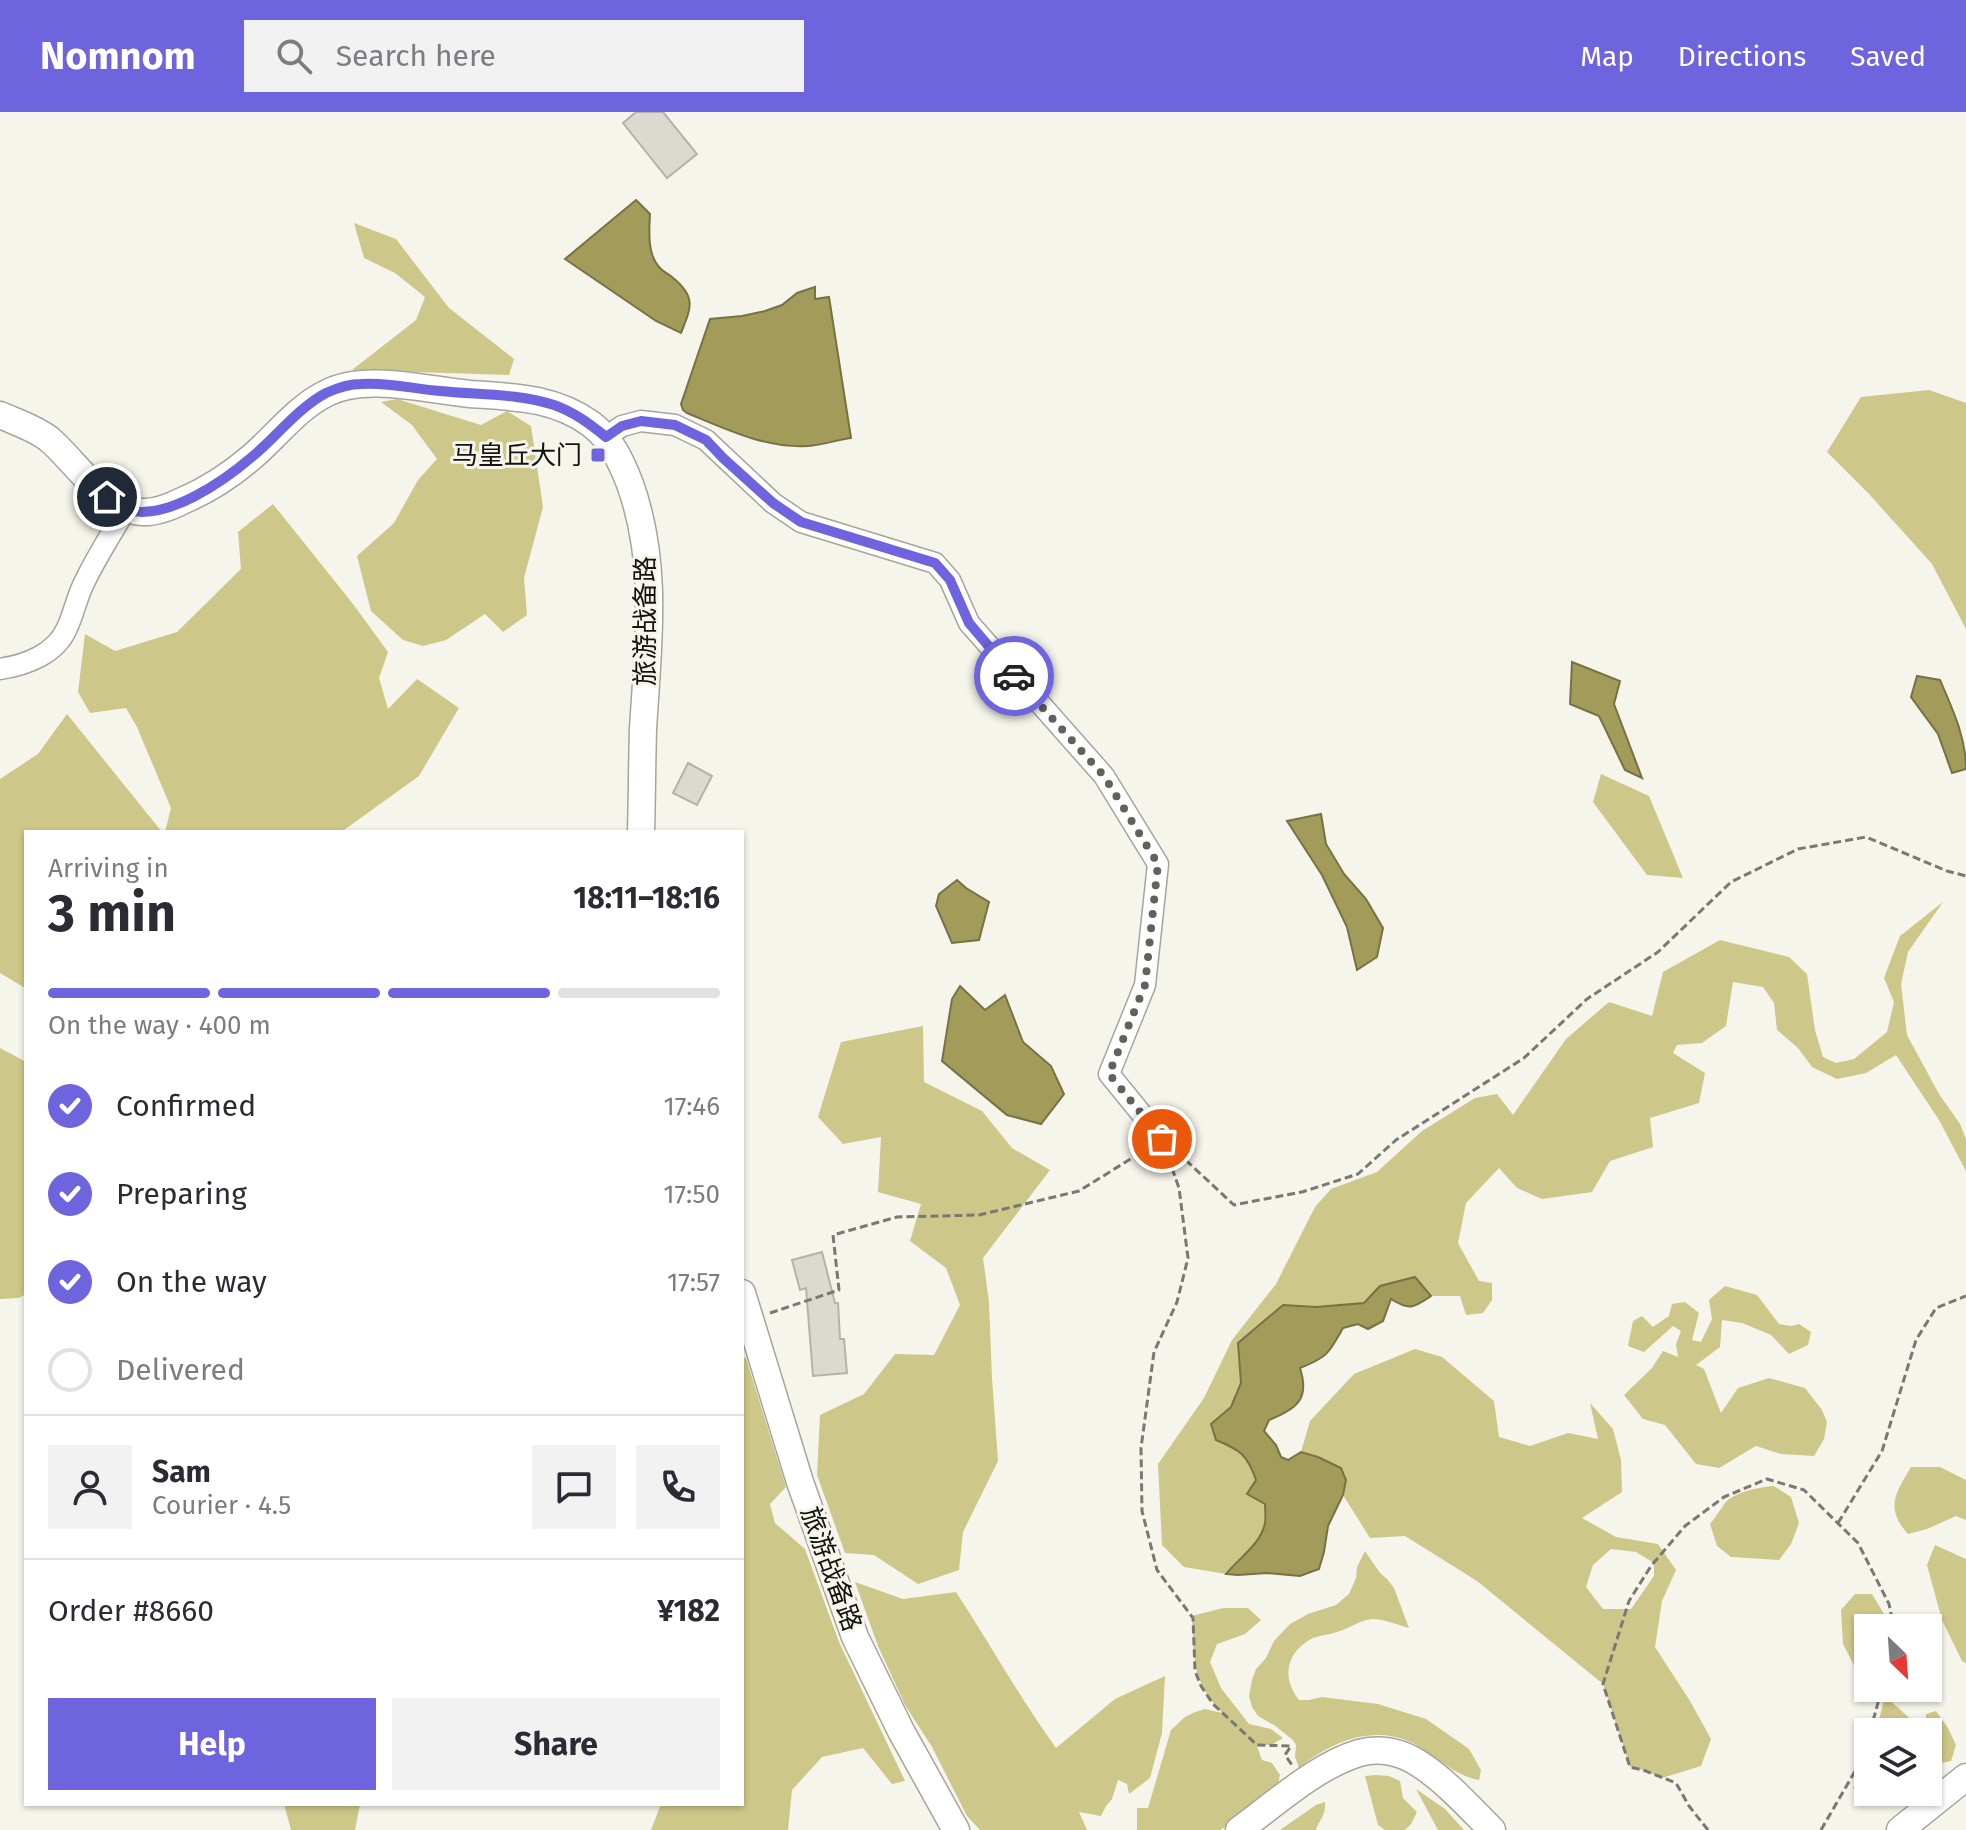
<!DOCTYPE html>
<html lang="en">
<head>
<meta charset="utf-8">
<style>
  :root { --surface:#fff; --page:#f2f2f3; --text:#2b2b33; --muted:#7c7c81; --line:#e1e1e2; --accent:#6e64de }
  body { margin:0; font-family:"Fira Sans","Noto Sans SC",sans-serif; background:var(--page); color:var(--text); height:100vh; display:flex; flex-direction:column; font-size:30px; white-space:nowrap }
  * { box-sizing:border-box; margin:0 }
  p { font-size:26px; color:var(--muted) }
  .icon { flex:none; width:44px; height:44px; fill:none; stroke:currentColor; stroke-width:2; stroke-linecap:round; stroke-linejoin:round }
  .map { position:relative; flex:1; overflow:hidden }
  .side { position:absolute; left:24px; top:718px; width:720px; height:976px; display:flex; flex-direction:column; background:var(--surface); border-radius:0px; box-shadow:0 2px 6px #0004 }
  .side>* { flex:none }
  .needle { width:52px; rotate:155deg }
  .buttons { position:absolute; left:1854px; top:1502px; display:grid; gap:16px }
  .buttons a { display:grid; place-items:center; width:88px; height:88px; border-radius:0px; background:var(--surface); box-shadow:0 2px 6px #0004; font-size:40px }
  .pin { position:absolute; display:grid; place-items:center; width:68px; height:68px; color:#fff; margin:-34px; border:4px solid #fff; border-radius:50%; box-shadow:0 2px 8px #0007 }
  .courier { position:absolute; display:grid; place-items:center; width:80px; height:80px; margin:-40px; border:6px solid #6e64de; border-radius:50%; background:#fff; color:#222; box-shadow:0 2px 10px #0007 }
  .summary em { font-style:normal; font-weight:700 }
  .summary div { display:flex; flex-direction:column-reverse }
  .summary { display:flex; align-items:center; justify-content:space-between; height:136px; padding:0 24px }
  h1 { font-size:52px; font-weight:700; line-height:60px }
  .bar { display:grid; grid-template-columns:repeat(4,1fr); gap:12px 8px; align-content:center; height:96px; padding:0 24px }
  .bar i { height:10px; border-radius:6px; background:var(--line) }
  .bar .active { background:var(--accent) }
  .bar p { grid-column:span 4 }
  .line { display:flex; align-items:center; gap:20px; padding:0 24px; border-top:2px solid var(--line) }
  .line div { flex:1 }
  .round { display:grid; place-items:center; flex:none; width:84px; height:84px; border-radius:0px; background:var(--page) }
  ol { padding:0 24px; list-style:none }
  li { display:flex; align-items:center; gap:24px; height:88px }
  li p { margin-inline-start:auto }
  li .icon { padding:8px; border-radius:50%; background:var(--accent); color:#fff; stroke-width:4 }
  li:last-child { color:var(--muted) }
  li i { width:44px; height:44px; border:4px solid var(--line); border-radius:50% }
  .action { display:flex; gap:16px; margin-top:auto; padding:16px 24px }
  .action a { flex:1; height:92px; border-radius:0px; background:var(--accent); color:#fff; font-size:32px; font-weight:700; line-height:92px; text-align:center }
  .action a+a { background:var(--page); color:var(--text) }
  header { display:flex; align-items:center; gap:48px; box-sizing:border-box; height:112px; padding:0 40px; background:var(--accent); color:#fff }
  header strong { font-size:38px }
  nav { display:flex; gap:44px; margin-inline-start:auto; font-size:28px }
  .search { width:560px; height:72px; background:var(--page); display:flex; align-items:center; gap:20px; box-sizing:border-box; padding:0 28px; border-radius:0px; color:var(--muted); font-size:30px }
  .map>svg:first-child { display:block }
</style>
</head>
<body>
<header>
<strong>Nomnom</strong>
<div class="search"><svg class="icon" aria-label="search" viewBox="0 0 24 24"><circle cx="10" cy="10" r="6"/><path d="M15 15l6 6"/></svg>Search here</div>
<nav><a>Map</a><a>Directions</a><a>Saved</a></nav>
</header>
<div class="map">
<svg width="1966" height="1718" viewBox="0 0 1966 1718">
  <rect width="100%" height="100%" fill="#f5f5eb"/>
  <g fill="#cec78a" fill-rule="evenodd">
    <polygon points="354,111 396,127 449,196 514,247 509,263 352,258 416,208 425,185 395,161 364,146"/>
    <polygon points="1929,278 1966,291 1966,517 1932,452 1869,382 1827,340 1861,285"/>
    <polygon points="397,287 481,313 507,299 531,314 543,395 524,466 527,503 503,520 485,502 446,528 423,534 403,528 371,499 357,444 394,411 418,368 437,347 412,313 381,290"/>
    <polygon points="273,392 353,492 388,540 379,566 388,597 417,567 459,596 419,664 344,718 328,720 165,720 171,696 137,615 126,596 90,601 78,580 85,522 115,539 177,520 241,457 238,420"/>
    <polygon points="67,602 162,720 26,720 25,876 0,861 0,667 38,642"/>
    <polygon points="1601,662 1649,684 1683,766 1647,763 1593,690"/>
    <path d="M1943,790L1908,840L1901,872L1907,923L1939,982L1960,1012L1966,1027V1059L1939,1008L1896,943L1866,961L1837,967L1812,955L1798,936L1777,918L1774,891L1763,875L1733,870L1726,914L1702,931L1677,933L1673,941L1705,961L1699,991L1650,1006L1653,1035L1610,1049L1592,1080L1542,1087L1517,1076L1499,1056L1466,1091L1458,1131L1479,1169L1492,1171V1188L1483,1201L1466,1203L1460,1184H1431L1414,1165L1380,1174L1365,1191L1316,1195L1283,1193L1238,1231L1241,1270L1216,1328C1223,1331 1233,1333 1239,1338C1254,1351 1270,1394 1265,1413C1260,1433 1238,1447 1226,1462L1184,1455L1162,1433L1158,1352L1204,1286L1232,1228L1276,1172L1315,1095L1331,1077L1377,1060L1422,1019L1475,986L1497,982L1513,1003L1566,927L1609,890L1652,904L1663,860L1720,828L1789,845L1807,862L1815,918L1823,945L1836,951L1854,947L1887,920L1894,890L1884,866L1900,824Z"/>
    <polygon points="923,914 924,970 982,999 1012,1036 1050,1058 983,1146 989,1190 992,1266 998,1349 963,1420 959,1458 918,1472 874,1443 845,1441 817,1363 820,1303 864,1282 895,1242 934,1243 960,1193 946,1156 910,1129 921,1092 878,1080 881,1025 843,1032 818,1005 841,930"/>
    <polygon points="0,936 26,950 26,1182 19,1186 0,1187"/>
    <polygon points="1725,1174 1757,1183 1779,1212 1791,1214 1799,1212 1811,1220 1808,1233 1789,1242 1771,1223 1742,1211 1722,1208 1720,1235 1696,1253 1704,1257 1721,1301 1738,1276 1769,1266 1805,1276 1822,1298 1827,1310 1824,1327 1814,1344 1781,1342 1756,1334 1719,1356 1696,1352 1665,1313 1643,1307 1624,1283 1652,1256 1663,1239 1678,1245 1676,1232 1681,1219 1673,1214 1644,1240 1628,1234 1633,1209 1642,1204 1653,1215 1669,1204 1672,1192 1685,1190 1699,1201 1692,1228 1701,1230 1712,1207 1709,1188"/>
    <path d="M1415,1237L1442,1245L1494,1289L1499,1325L1530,1334L1568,1321L1598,1327L1590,1291L1613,1317L1621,1348L1622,1380L1582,1406L1616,1425L1658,1432L1676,1458L1662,1489L1655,1535L1690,1589L1711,1627L1701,1654L1662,1666L1643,1658L1630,1655L1603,1572L1477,1469L1405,1424L1370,1426L1343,1383L1346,1368L1301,1340L1310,1309L1354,1262ZM1611,1437L1636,1440L1654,1451V1464L1631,1497H1603L1586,1475L1593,1453Z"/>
    <polygon points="742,1245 746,1246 786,1375 770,1392 775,1411 805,1437 839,1530 905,1669 892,1672 863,1636 822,1645 792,1678 788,1718 651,1718 661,1692 742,1692"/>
    <path d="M1911,1355H1940L1966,1368V1408L1956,1404L1927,1417L1908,1422C1885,1396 1895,1382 1911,1355Z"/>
    <path d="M1774,1374L1791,1385L1799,1411L1791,1432L1779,1448L1731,1445L1717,1434L1710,1412C1716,1405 1720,1398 1725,1391C1734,1380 1760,1375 1774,1374Z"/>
    <polygon points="1935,1433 1966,1447 1966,1551 1962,1549 1942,1508 1927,1453"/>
    <path d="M1365,1439L1380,1461L1387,1467L1394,1476L1409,1516C1398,1513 1384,1507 1372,1507C1360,1508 1349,1517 1337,1520C1329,1523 1321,1523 1313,1526C1286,1540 1281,1565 1299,1588H1309L1322,1585L1378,1592L1426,1607L1469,1637L1481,1658L1479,1668C1460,1665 1445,1652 1429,1642C1423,1637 1416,1632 1408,1629C1370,1613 1329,1631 1299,1656L1295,1645L1296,1633L1293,1628L1274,1613L1258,1604L1252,1595L1249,1584L1252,1568L1256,1557L1266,1546L1274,1529L1290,1512L1308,1502L1336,1493L1349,1482L1356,1466L1357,1455Z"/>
    <path d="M855,1470L903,1487L956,1480C990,1532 1020,1586 1056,1636L1115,1587L1165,1564L1162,1621L1150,1666L1129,1682L1127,1672L1118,1668L1112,1687L1106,1694L1101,1704L1079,1700L1087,1718H980L967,1704L932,1635L905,1593L878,1534Z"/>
    <polygon points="1855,1482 1872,1482 1884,1502 1886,1516 1868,1516 1868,1569 1863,1571 1843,1532 1841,1498"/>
    <path d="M1223,1496H1248L1261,1508L1245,1522L1217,1532L1210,1550L1221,1576L1249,1612L1271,1617L1283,1626L1273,1632L1257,1634L1262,1648L1272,1651L1280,1663L1277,1677L1241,1706L1220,1718H1137V1696H1148L1171,1618L1185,1605L1195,1600L1205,1597L1222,1601C1191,1569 1194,1545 1192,1504Z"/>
    <polygon points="1885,1584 1916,1612 1918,1620 1876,1620"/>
    <polygon points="1936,1599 1948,1616 1956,1633 1951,1649 1937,1652 1928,1636 1928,1620 1925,1620 1926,1602"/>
    <polygon points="1868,1641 1868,1680 1890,1680 1883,1684 1864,1685 1853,1676"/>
    <polygon points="1376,1663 1389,1664 1400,1669 1403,1686 1417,1700 1411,1712 1405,1718 1385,1718 1378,1713 1365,1664"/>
    <polygon points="1416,1677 1445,1697 1464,1718 1438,1718"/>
    <path d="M1325,1690C1326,1704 1320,1706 1316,1718H1280L1316,1693Z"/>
    <polygon points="284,1692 360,1692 355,1718 291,1718"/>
  </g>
  <g fill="#a29b5a" stroke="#777244" stroke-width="2">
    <path d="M636,88L650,102C649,120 647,144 661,157C664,160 668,162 672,165C697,185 691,196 681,221L656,209L565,147Z"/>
    <path d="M815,175V187L829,185L851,326C837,328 822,333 808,334C766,337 724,316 687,301L683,298L681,292L710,207L742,204L765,199L782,193L797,181Z"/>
    <polygon points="1572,550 1620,569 1614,592 1642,666 1625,658 1599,604 1570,592"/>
    <path d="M1917,564L1940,568C1952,596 1966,625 1966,657L1952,661L1938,622L1911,585Z"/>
    <polygon points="1321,702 1326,732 1344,762 1366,787 1383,816 1377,845 1357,858 1347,815 1322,763 1287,709"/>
    <polygon points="957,768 966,776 989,790 979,828 952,831 936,794 939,782"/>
    <polygon points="960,874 985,898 1005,883 1023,930 1051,954 1064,982 1041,1012 1007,1003 942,949 952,887"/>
    <path d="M1415,1165L1431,1184C1413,1196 1410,1199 1391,1187L1383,1209L1368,1217L1358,1212L1343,1216C1329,1241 1328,1245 1300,1256C1310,1287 1297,1297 1269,1308L1264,1319L1276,1333L1281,1345L1288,1348L1301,1340L1318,1345L1341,1356L1346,1368L1343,1383L1328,1414L1324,1440L1319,1457L1300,1464L1267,1461L1238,1463L1226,1462C1239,1446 1261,1432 1265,1411C1266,1405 1265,1398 1265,1392L1247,1382L1256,1368C1247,1342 1240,1338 1216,1328L1211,1312L1231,1295L1241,1271L1238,1231L1283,1193L1316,1195L1364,1191L1380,1174Z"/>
  </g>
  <g fill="#dbdad1" stroke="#b3b3a9" stroke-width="2">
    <polygon points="636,0 663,0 697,42 667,66 623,11"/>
    <polygon points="688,651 712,664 697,693 673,681"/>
    <polygon points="822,1140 835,1191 838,1191 840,1227 844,1227 847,1261 813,1264 806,1176 800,1178 792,1148"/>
  </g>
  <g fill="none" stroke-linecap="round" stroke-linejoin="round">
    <g stroke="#a6a59c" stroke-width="23">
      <g id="minor">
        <polyline points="606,325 622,314 641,309 675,313 706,328 773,391 801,410 935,451 950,468 969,511 1104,664 1158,752 1145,873 1109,962 1162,1027"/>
        <path d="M0,557C26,553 56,542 67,516C74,501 77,484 85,469C97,444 112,421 126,397"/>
      </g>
    </g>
    <g stroke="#a6a59c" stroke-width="29">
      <g id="tertiary">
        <path d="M0,303C16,310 35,316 49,327C75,349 105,398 142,400C156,401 170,395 182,389C208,378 232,362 253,344C277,323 298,295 327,281C365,261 427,278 470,282C513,285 554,285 591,312C611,327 621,349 630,372C659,453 648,533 643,617C642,651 642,686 641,720"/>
        <polyline points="742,1181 800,1370 855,1525 901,1619 956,1718"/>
        <path d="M1239,1718C1275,1692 1316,1654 1359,1641C1379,1635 1401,1640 1418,1651C1446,1669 1469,1695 1492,1718"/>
        <polyline points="1900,1718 1966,1665"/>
      </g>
    </g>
    <g stroke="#797872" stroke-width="3" stroke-dasharray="8 4" stroke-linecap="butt">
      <polyline points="1177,1040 1234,1093 1302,1080 1358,1062 1396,1028 1524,946 1587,887 1658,840 1731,770 1798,737 1866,725 1947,759 1966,764"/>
      <polyline points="1168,1045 1179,1076 1188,1146 1177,1190 1154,1240 1141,1336 1142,1399 1157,1458 1193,1506 1195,1559 1201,1574 1213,1592 1257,1633 1291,1634 1285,1643 1292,1653"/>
      <polyline points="770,1201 839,1178 833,1123 897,1105 979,1103 1079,1079 1145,1038"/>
      <polyline points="1838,1411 1882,1339 1916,1228 1936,1196 1966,1184"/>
      <polyline points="1870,1620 1882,1576"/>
      <polyline points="1708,1718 1689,1694 1676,1671 1643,1658 1630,1655 1603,1572 1629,1489 1651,1454 1685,1414 1724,1385 1767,1367 1804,1378 1858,1431 1889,1492 1894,1516"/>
      <polyline points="1821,1718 1858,1654 1868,1627"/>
    </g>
    <use href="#minor" stroke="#fff" stroke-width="20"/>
    <use href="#tertiary" stroke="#fff" stroke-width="26"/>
  </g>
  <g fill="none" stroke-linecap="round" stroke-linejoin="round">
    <polyline stroke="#62615c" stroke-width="8" stroke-dasharray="0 14.4" points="1014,564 1104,664 1158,752 1145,873 1109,962 1162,1027"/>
    <path stroke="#6e64de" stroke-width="10" d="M107,385C114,390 120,396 128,398C167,409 224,369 253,344C277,324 298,296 326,281C337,276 350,272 361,272C388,270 414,277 440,279C478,283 517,281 554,293C574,300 590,312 606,325L622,314L641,309L675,313L706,328L723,346L773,391L801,410L935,451L950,468L969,511L1014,564"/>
  </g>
  <rect fill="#6e64de" stroke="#f5f5eb" stroke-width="3" x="590" y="335" width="16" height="16" rx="4"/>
  <g text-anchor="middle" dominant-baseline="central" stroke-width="6" stroke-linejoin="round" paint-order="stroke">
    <g font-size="26" fill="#13120f" stroke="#f5f5eb" text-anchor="end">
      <text x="582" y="343">马皇丘大门</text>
    </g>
    <g font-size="26" fill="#13120f" stroke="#f5f5eb">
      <text transform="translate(645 509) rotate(-90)">旅游战备路</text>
      <text transform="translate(831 1457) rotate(70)">旅游战备路</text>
    </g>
  </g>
</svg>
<div class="buttons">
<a><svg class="needle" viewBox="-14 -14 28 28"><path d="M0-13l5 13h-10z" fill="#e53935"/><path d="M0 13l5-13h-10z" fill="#7c7c81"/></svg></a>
<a><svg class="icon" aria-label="layers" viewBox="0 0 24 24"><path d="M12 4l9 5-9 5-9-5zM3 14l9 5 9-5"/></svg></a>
</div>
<div class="pin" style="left:1162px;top:1027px;background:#ea580c"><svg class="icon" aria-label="bag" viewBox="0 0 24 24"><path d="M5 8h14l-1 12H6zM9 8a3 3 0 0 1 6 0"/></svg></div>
<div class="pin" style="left:107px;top:385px;background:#1f2937"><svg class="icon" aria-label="home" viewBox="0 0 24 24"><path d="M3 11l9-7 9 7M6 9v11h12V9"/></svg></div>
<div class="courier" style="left:1014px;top:564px"><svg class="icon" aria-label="car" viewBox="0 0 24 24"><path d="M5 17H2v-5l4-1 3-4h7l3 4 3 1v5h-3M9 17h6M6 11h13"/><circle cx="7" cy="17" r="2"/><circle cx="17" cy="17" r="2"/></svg></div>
<section class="side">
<div class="summary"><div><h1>3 min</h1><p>Arriving in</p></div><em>18:11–18:16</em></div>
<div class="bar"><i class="active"></i><i class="active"></i><i class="active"></i><i></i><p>On the way · 400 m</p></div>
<ol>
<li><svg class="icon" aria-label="check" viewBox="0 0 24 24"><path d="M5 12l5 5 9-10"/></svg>Confirmed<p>17:46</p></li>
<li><svg class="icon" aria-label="check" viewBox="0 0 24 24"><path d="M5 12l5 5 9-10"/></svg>Preparing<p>17:50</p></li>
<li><svg class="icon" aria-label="check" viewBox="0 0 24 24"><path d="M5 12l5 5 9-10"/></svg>On the way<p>17:57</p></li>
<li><i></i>Delivered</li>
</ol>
<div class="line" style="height:144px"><a class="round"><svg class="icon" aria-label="person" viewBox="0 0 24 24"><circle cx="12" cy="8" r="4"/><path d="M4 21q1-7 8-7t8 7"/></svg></a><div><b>Sam</b><p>Courier · 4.5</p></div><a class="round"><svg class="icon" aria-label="chat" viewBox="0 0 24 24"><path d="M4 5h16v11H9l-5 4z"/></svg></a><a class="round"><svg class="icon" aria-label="phone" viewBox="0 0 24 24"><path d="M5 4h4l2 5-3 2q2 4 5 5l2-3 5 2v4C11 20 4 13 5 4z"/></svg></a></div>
<div class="line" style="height:104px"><div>Order #8660</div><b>¥182</b></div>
<div class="action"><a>Help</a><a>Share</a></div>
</section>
</div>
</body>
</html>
